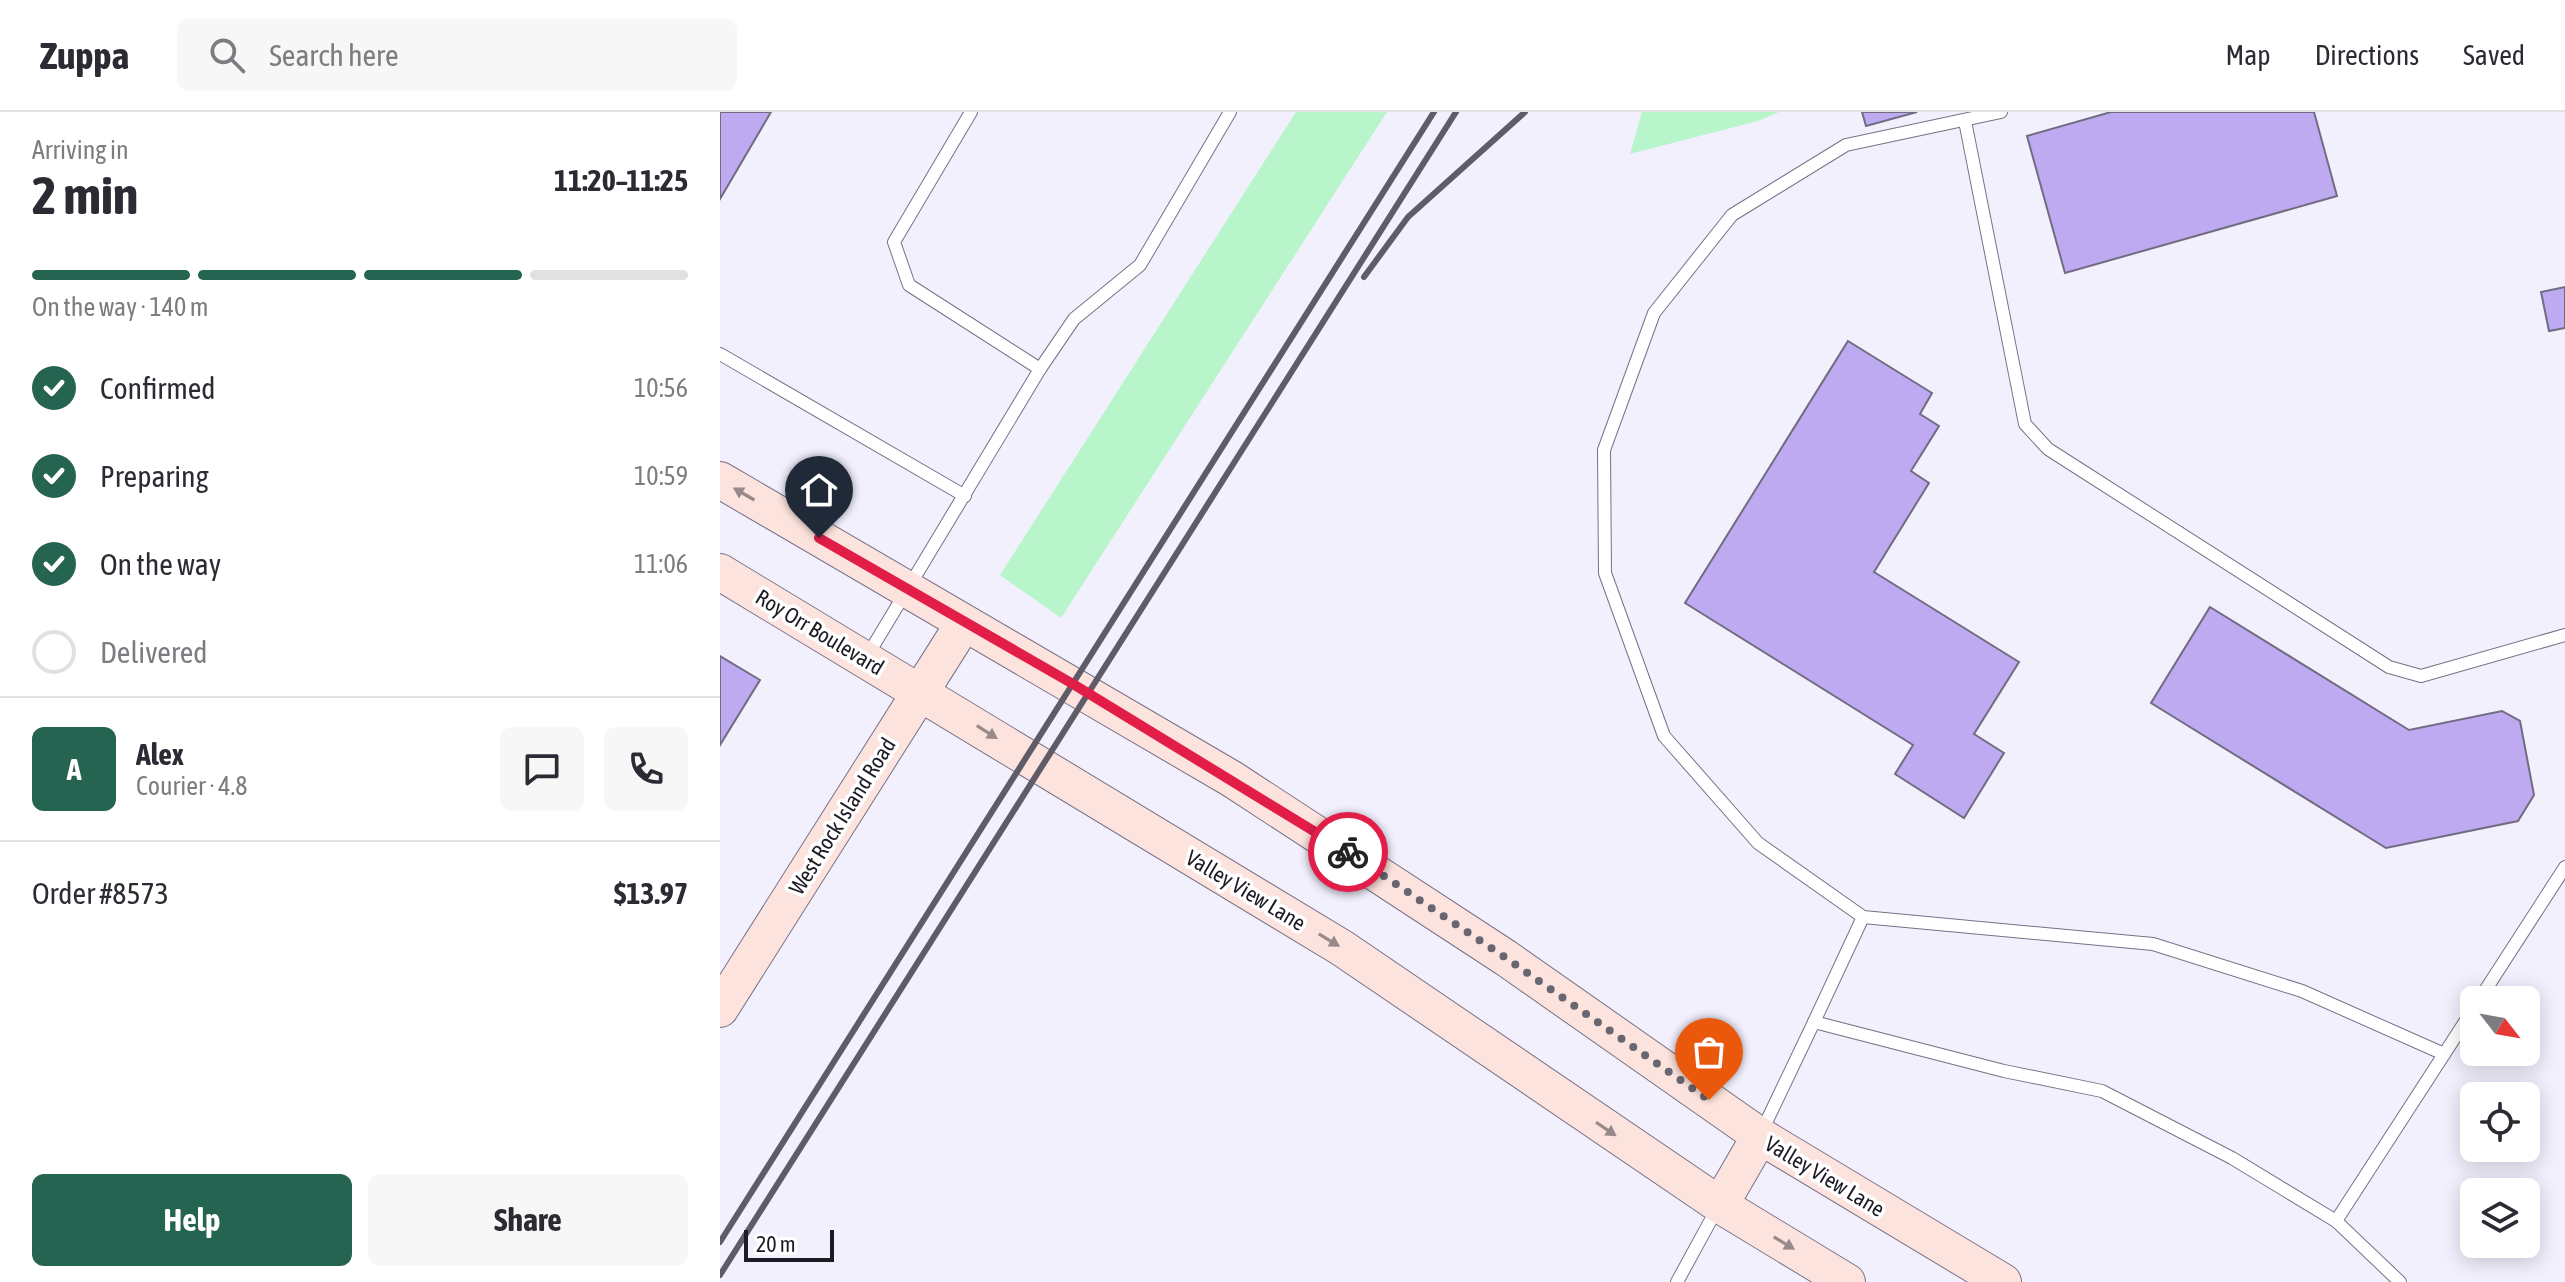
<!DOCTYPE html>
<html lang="en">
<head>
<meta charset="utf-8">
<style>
  :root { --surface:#fff; --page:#f7f7f7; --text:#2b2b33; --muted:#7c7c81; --line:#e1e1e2; --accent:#246451 }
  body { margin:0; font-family:"Asap Condensed",sans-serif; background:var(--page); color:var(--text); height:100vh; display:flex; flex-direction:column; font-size:30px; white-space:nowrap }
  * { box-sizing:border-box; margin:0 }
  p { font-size:26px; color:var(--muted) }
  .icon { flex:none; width:44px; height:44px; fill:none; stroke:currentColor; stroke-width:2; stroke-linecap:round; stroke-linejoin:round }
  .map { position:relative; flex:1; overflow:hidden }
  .panel { display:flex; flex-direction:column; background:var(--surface); width:720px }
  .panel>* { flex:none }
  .needle { width:52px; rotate:121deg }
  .controls { position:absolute; left:1740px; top:874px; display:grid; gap:16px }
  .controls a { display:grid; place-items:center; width:80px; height:80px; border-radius:12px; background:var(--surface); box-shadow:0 4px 20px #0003; font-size:40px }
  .scale { position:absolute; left:24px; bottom:20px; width:90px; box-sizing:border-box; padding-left:8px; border:4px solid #1d1b24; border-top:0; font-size:22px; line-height:28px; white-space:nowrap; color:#1d1b24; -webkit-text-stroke:6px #fff; paint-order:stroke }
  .pin { position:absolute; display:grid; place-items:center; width:68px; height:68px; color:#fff; margin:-82px -34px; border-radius:50% 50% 50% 0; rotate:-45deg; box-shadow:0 0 8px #0007 }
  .pin .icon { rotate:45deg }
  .courier { position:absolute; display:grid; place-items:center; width:80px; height:80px; margin:-40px; border:6px solid #e11d48; border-radius:50%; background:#fff; color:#222; box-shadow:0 2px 10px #0007 }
  .headline em { font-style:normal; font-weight:700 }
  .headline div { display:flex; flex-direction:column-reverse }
  .headline { display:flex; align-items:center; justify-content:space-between; height:136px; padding:0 32px }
  h1 { font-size:52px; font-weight:700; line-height:60px }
  .bar { display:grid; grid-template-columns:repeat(4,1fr); gap:12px 8px; align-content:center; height:96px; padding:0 32px }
  .bar i { height:10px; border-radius:6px; background:var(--line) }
  .bar .active { background:var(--accent) }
  .bar p { grid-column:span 4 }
  .line { display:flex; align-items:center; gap:20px; padding:0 32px; border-top:2px solid var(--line) }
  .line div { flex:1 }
  .round { display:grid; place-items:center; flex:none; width:84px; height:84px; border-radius:12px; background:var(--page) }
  ol { padding:0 32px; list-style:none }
  li { display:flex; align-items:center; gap:24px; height:88px }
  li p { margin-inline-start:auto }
  li .icon { padding:8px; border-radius:50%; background:var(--accent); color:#fff; stroke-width:4 }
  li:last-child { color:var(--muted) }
  li i { width:44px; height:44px; border:4px solid var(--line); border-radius:50% }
  .cta { display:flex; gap:16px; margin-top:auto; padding:16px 32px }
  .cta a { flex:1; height:92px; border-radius:12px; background:var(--accent); color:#fff; font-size:32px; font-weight:700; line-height:92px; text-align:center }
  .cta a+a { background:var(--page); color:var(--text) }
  header { display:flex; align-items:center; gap:48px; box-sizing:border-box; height:112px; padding:0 40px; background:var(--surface); border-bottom:2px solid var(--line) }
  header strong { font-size:38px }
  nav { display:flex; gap:44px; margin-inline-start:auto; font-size:28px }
  .search { width:560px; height:72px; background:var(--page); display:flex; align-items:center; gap:20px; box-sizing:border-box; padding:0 28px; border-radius:12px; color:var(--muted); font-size:30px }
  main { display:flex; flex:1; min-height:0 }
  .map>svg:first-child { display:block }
</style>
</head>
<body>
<header>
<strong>Zuppa</strong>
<div class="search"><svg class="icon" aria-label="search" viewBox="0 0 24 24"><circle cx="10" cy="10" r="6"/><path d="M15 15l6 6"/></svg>Search here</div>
<nav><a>Map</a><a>Directions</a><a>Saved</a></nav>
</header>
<main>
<section class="panel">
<div class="headline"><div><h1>2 min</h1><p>Arriving in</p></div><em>11:20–11:25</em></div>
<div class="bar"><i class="active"></i><i class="active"></i><i class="active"></i><i></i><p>On the way · 140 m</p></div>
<ol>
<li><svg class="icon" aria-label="check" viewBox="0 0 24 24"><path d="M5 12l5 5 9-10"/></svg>Confirmed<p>10:56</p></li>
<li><svg class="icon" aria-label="check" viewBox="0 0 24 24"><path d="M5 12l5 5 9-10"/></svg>Preparing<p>10:59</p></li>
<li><svg class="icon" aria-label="check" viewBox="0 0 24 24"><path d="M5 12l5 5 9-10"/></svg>On the way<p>11:06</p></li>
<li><i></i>Delivered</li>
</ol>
<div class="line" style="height:144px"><b class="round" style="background:var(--accent);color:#fff">A</b><div><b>Alex</b><p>Courier · 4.8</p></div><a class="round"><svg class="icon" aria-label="chat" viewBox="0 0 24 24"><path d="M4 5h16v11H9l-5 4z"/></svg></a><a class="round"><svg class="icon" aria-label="phone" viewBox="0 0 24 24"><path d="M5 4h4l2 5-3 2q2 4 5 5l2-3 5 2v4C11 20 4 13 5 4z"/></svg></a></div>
<div class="line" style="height:104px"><div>Order #8573</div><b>$13.97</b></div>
<div class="cta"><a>Help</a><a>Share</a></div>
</section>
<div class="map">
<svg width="1845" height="1170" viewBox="0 0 1845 1170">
  <rect width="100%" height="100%" fill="#f3f0fe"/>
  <g fill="#b8f5cb">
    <polygon points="576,0 667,0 341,506 280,463"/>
    <polygon points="922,0 1059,0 1038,9 910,42"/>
  </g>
  <g fill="#beaaf1" stroke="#716c81" stroke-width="2">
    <polygon points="0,0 51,0 0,87"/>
    <polygon points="1142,0 1197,0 1146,14"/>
    <polygon points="1391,0 1594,0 1617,84 1345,161 1307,24"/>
    <polygon points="1845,175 1845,216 1829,219 1821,180"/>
    <polygon points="1128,229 1212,281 1200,302 1219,314 1191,359 1209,371 1154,460 1299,550 1254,622 1284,641 1244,706 1175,662 1193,633 965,491"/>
    <polygon points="1490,495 1689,618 1782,599 1800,609 1814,683 1798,709 1666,736 1431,591"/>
    <polygon points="0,544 40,568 0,633"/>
  </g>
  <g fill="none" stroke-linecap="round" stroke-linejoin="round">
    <g stroke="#767186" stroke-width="14">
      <g id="lane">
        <polyline points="251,0 174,130 189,173 320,257"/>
        <polyline points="1245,9 1305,312 1328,337 1669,555 1701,564 1845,523"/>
        <polyline points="0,242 245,384"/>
        <polyline points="146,546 320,257 354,207 420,153 510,0"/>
        <polyline points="1143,805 1433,832 1582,879 1724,942"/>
        <polyline points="1759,888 1845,755"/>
        <polyline points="1094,910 1143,805 1038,731 944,624 885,461 884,338 934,201 1012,103 1126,33 1281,0"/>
        <polyline points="1042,1019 1094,910 1284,959 1382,979 1512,1046 1616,1109 1680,1170"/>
        <polyline points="1616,1109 1754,896"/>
        <polyline points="957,1170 998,1095"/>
      </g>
    </g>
    <g stroke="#767186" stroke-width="38">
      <g id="secondary">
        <polyline points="0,368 512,667 786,846 1040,1024 1283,1170"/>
        <polyline points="0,460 622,836 1000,1093 1127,1170"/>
        <polyline points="0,897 244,511"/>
        <polyline points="1000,1093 1040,1024"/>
      </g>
    </g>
    <use href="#lane" stroke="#fff" stroke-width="12"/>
    <use href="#secondary" stroke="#fde3dd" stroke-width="36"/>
    <g stroke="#5f5c67" stroke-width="6">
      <polyline points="644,165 688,105 805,0"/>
      <polyline points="0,1130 714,0"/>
      <polyline points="0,1163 736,0"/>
    </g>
  </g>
  <defs><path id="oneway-solid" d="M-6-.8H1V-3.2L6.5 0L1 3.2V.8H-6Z" transform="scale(2)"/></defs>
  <g fill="#98898a">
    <use href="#oneway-solid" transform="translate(24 382) rotate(-150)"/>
    <use href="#oneway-solid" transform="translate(267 620) rotate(32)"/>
    <use href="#oneway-solid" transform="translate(609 828) rotate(31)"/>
    <use href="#oneway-solid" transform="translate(886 1017) rotate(34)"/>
    <use href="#oneway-solid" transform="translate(1064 1131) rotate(31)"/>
  </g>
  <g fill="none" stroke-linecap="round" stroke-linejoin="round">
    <polyline stroke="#686670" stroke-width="8" stroke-dasharray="0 14.4" points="628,740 786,846 989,988"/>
    <polyline stroke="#e11d48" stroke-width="10" points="99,426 353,572 628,740"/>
  </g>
  <g text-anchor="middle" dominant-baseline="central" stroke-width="7" stroke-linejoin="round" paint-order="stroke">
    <g font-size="22" fill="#1d1b24" stroke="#fff">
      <text transform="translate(100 520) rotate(31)">Roy Orr Boulevard</text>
      <text transform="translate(122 704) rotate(-58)">West Rock Island Road</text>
      <text transform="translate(526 778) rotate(31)">Valley View Lane</text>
      <text transform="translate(1105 1064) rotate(31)">Valley View Lane</text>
    </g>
  </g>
</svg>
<div class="controls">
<a><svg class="needle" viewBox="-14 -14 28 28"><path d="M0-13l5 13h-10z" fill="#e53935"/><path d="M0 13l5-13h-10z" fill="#7c7c81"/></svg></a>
<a><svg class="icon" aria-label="locate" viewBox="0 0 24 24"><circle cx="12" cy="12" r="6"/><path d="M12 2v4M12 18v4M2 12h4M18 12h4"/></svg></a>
<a><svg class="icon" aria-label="layers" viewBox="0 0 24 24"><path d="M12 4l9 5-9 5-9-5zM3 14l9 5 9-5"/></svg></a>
</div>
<div class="scale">20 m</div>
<div class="pin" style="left:989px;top:988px;background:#ea580c"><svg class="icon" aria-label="bag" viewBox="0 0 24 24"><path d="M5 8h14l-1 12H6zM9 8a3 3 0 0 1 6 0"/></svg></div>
<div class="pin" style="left:99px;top:426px;background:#1f2937"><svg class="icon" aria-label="home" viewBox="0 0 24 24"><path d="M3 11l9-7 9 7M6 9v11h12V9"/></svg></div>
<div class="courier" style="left:628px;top:740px"><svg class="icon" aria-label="bike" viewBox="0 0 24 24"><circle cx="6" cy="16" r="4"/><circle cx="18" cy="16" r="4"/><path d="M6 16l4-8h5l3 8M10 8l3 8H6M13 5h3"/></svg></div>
</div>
</main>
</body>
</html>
